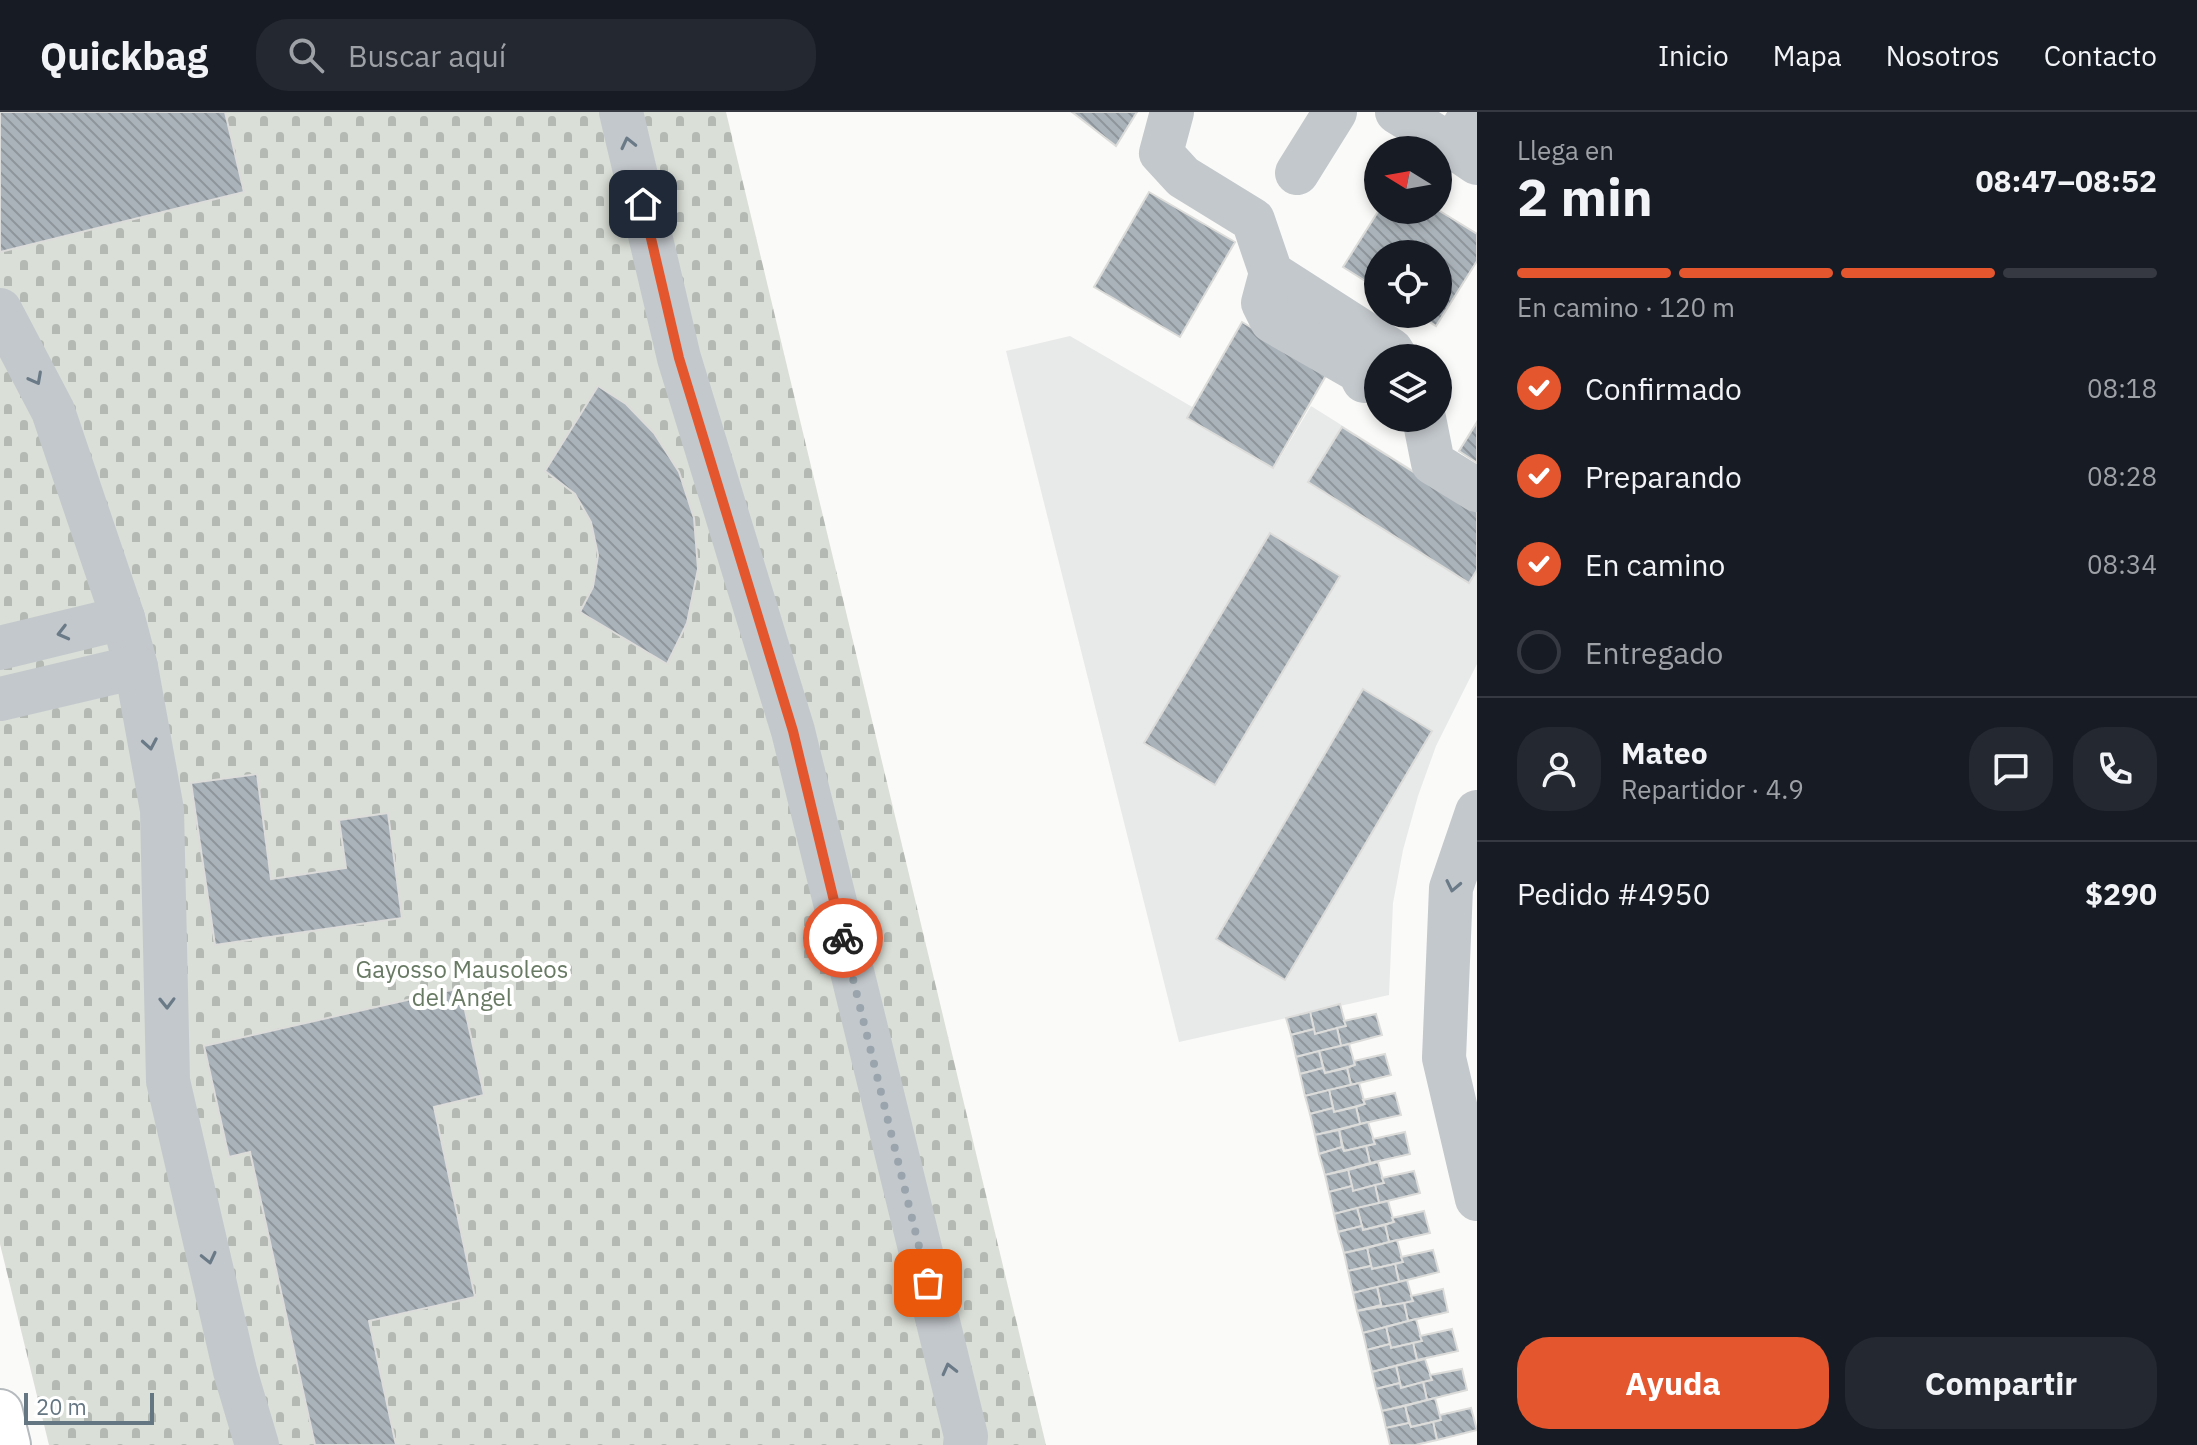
<!DOCTYPE html>
<html lang="es">
<head>
<meta charset="utf-8">
<style>
  :root { --surface:#171b24; --page:#242831; --text:#f1f3f6; --muted:#9ea1a6; --line:#363941; --accent:#e4572e }
  body { margin:0; font-family:"IBM Plex Sans",sans-serif; background:var(--page); color:var(--text); height:100vh; display:flex; flex-direction:column; font-size:30px; white-space:nowrap }
  * { box-sizing:border-box; margin:0 }
  p { font-size:26px; color:var(--muted) }
  .icon { flex:none; width:44px; height:44px; fill:none; stroke:currentColor; stroke-width:2; stroke-linecap:round; stroke-linejoin:round }
  .map { position:relative; flex:1; overflow:hidden }
  .drawer { display:flex; flex-direction:column; background:var(--surface); width:720px }
  .drawer>* { flex:none }
  .needle { width:52px; rotate:281deg }
  .buttons { position:absolute; left:1364px; top:24px; display:grid; gap:16px }
  .buttons a { display:grid; place-items:center; width:88px; height:88px; border-radius:50%; background:var(--surface); box-shadow:0 4px 12px #0003; font-size:40px }
  .scale { position:absolute; left:24px; bottom:20px; width:130px; box-sizing:border-box; padding-left:8px; border:4px solid #657683; border-top:0; font-size:22px; line-height:28px; white-space:nowrap; color:#657683; -webkit-text-stroke:6px #fff; paint-order:stroke }
  .pin { position:absolute; display:grid; place-items:center; width:68px; height:68px; color:#fff; margin:-34px; border-radius:16px; box-shadow:0 4px 12px #0006 }
  .courier { position:absolute; display:grid; place-items:center; width:80px; height:80px; margin:-40px; border:6px solid #e4572e; border-radius:50%; background:#fff; color:#222; box-shadow:0 2px 10px #0007 }
  .head em { font-style:normal; font-weight:800 }
  .head div { display:flex; flex-direction:column-reverse }
  .head { display:flex; align-items:center; justify-content:space-between; height:136px; padding:0 40px }
  h1 { font-size:52px; font-weight:800; line-height:60px }
  .bar { display:grid; grid-template-columns:repeat(4,1fr); gap:12px 8px; align-content:center; height:96px; padding:0 40px }
  .bar i { height:10px; border-radius:6px; background:var(--line) }
  .bar .current { background:var(--accent) }
  .bar p { grid-column:span 4 }
  .line { display:flex; align-items:center; gap:20px; padding:0 40px; border-top:2px solid var(--line) }
  .line div { flex:1 }
  .round { display:grid; place-items:center; flex:none; width:84px; height:84px; border-radius:32px; background:var(--page) }
  ol { padding:0 40px; list-style:none }
  li { display:flex; align-items:center; gap:24px; height:88px }
  li p { margin-inline-start:auto }
  li .icon { padding:8px; border-radius:50%; background:var(--accent); color:#fff; stroke-width:4 }
  li:last-child { color:var(--muted) }
  li i { width:44px; height:44px; border:4px solid var(--line); border-radius:50% }
  .action { display:flex; gap:16px; margin-top:auto; padding:16px 40px }
  .action a { flex:1; height:92px; border-radius:32px; background:var(--accent); color:#fff; font-size:32px; font-weight:800; line-height:92px; text-align:center }
  .action a+a { background:var(--page); color:var(--text) }
  header { display:flex; align-items:center; gap:48px; box-sizing:border-box; height:112px; padding:0 40px; background:var(--surface); border-bottom:2px solid var(--line) }
  header strong { font-size:38px }
  nav { display:flex; gap:44px; margin-inline-start:auto; font-size:28px }
  .search { width:560px; height:72px; background:var(--page); display:flex; align-items:center; gap:20px; box-sizing:border-box; padding:0 28px; border-radius:32px; color:var(--muted); font-size:30px }
  main { display:flex; flex:1; min-height:0 }
  .map>svg:first-child { display:block }
</style>
</head>
<body>
<header>
<strong>Quickbag</strong>
<div class="search"><svg class="icon" aria-label="search" viewBox="0 0 24 24"><circle cx="10" cy="10" r="6"/><path d="M15 15l6 6"/></svg>Buscar aquí</div>
<nav><a>Inicio</a><a>Mapa</a><a>Nosotros</a><a>Contacto</a></nav>
</header>
<main>
<div class="map">
<svg width="1477" height="1333" viewBox="0 0 1477 1333">
  <defs>
    <pattern id="cemetery-stones" width="16" height="16" patternUnits="userSpaceOnUse" patternTransform="scale(2)"><rect width="16" height="16" fill="#dadfd7"/><path d="M2 7V4a2 2 0 0 1 4 0v3zM10 15v-3a2 2 0 0 1 4 0v3z" fill="#b4b9b4"/></pattern>
    <pattern id="building-back-hatch" width="6" height="6" patternUnits="userSpaceOnUse" patternTransform="scale(2)"><rect width="6" height="6" fill="#aab3b9"/><path d="M-1 5l2 2M0 0l6 6M5-1l2 2" fill="none" stroke="#8e969c"/></pattern>
  </defs>
  <rect width="100%" height="100%" fill="#fafaf8"/>
  <polygon fill="#e8e9e9" points="1070,224 1280,346 1311,294 1477,398 1477,552 1436,634 1418,684 1403,738 1393,791 1389,883 1179,930 1006,239"/>
  <polygon fill="url(#cemetery-stones)" points="0,0 726,0 1046,1333 49,1333 0,1132"/>
  <g fill="url(#building-back-hatch)" stroke="#dcdcda" stroke-width="2">
    <polygon points="0,0 225,0 244,80 0,140"/>
    <polygon points="1072,0 1137,0 1116,34"/>
    <polygon points="1149,80 1235,130 1180,225 1094,175"/>
    <polygon points="1379,98 1438,98 1477,122 1477,149 1436,214 1417,202 1438,202 1438,142 1378,142 1378,177 1343,155"/>
    <polygon points="1242,210 1328,260 1273,356 1187,306"/>
    <polygon points="598,274 626,292 654,321 679,360 694,406 698,457 687,511 667,552 580,500 593,475 598,443 591,410 575,382 545,359"/>
    <polygon points="1477,310 1477,351 1459,339"/>
    <polygon points="1342,315 1477,400 1477,458 1469,471 1308,370"/>
    <polygon points="1270,421 1340,464 1215,673 1144,631"/>
    <polygon points="1363,577 1432,619 1285,868 1216,827"/>
    <polygon points="257,662 271,767 346,756 339,708 388,701 402,806 215,833 191,671"/>
    <polygon points="460,876 484,983 434,995 475,1185 369,1209 396,1333 315,1333 250,1040 229,1045 204,934"/>
    <polygon points="1340,892 1346,914 1315,922 1310,900"/>
    <polygon points="1310,900 1314,917 1291,923 1286,906"/>
    <polygon points="1376,902 1382,923 1341,934 1337,916 1346,914 1344,909"/>
    <polygon points="1337,916 1341,934 1296,945 1291,923 1314,917 1315,922"/>
    <polygon points="1349,932 1355,953 1325,961 1319,939"/>
    <polygon points="1319,939 1323,956 1300,962 1296,945"/>
    <polygon points="1385,942 1391,963 1351,973 1347,956 1355,953 1354,949"/>
    <polygon points="1323,956 1325,961 1347,956 1351,973 1305,984 1300,962"/>
    <polygon points="1359,971 1365,992 1334,1000 1329,978"/>
    <polygon points="1329,978 1333,996 1310,1002 1305,984"/>
    <polygon points="1395,981 1401,1003 1360,1012 1356,995 1365,992 1363,988"/>
    <polygon points="1356,995 1360,1012 1315,1023 1310,1002 1333,996 1334,1000"/>
    <polygon points="1368,1010 1375,1032 1344,1039 1339,1018"/>
    <polygon points="1339,1018 1342,1035 1319,1042 1315,1023"/>
    <polygon points="1405,1020 1410,1042 1370,1051 1366,1034 1375,1032 1373,1027"/>
    <polygon points="1366,1034 1370,1051 1325,1063 1319,1042 1342,1035 1344,1039"/>
    <polygon points="1378,1050 1384,1071 1353,1079 1348,1058"/>
    <polygon points="1348,1058 1352,1074 1329,1080 1325,1063"/>
    <polygon points="1414,1059 1420,1081 1379,1091 1375,1073 1384,1071 1382,1066"/>
    <polygon points="1375,1073 1379,1091 1334,1102 1329,1080 1352,1074 1353,1079"/>
    <polygon points="1388,1089 1394,1110 1363,1118 1357,1096"/>
    <polygon points="1357,1096 1362,1114 1338,1120 1334,1102"/>
    <polygon points="1424,1099 1430,1121 1389,1130 1385,1113 1394,1110 1392,1106"/>
    <polygon points="1385,1113 1389,1130 1344,1141 1338,1120 1362,1114 1363,1118"/>
    <polygon points="1397,1128 1403,1150 1372,1157 1367,1136"/>
    <polygon points="1367,1136 1371,1154 1348,1159 1344,1141"/>
    <polygon points="1433,1138 1439,1160 1399,1170 1395,1152 1403,1150 1401,1145"/>
    <polygon points="1395,1152 1399,1170 1353,1181 1348,1159 1371,1154 1372,1157"/>
    <polygon points="1407,1168 1413,1189 1382,1197 1377,1175"/>
    <polygon points="1377,1175 1381,1193 1357,1199 1353,1181"/>
    <polygon points="1443,1177 1448,1200 1408,1209 1404,1191 1413,1189 1411,1184"/>
    <polygon points="1404,1191 1408,1209 1363,1221 1357,1199"/>
    <polygon points="1416,1207 1422,1229 1391,1236 1386,1215"/>
    <polygon points="1386,1215 1390,1232 1367,1238 1363,1221"/>
    <polygon points="1452,1217 1458,1239 1417,1248 1413,1231 1422,1229 1420,1224"/>
    <polygon points="1413,1231 1417,1248 1372,1260 1367,1238 1390,1232 1391,1236"/>
    <polygon points="1425,1247 1432,1268 1401,1276 1396,1254"/>
    <polygon points="1396,1254 1400,1271 1376,1277 1372,1260"/>
    <polygon points="1462,1257 1467,1278 1427,1288 1423,1270 1432,1268 1430,1263"/>
    <polygon points="1423,1270 1427,1288 1382,1299 1376,1277 1400,1271 1401,1276"/>
    <polygon points="1435,1286 1441,1308 1411,1315 1405,1294"/>
    <polygon points="1405,1294 1409,1311 1386,1316 1382,1299"/>
    <polygon points="1471,1296 1477,1318 1437,1328 1433,1310 1441,1308 1440,1303"/>
    <polygon points="1433,1310 1437,1328 1415,1333 1390,1333 1386,1316 1409,1311 1411,1315"/>
  </g>
  <g fill="none" stroke-linecap="round" stroke-linejoin="round">
    <g stroke="#b5babe" stroke-width="48">
      <polyline id="major" points="0,1300 8,1333"/>
    </g>
    <g stroke="#c3c8cc" stroke-width="44">
      <polyline points="621,0 679,246 793,619 966,1324 965,1333"/>
      <polyline points="1172,0 1161,41 1183,65 1253,108 1271,161 1391,238 1396,246"/>
      <polyline points="1397,0 1452,34"/>
      <polyline points="1473,0 1452,34 1477,51"/>
      <polyline points="1297,61 1335,0"/>
      <polyline points="1271,161 1263,191 1272,209 1359,259 1364,269"/>
      <polyline points="0,198 53,299 123,506 136,555 162,698 168,969 235,1259 257,1333"/>
      <polyline points="1424,306 1433,351 1477,378"/>
      <polyline points="0,536 123,506"/>
      <polyline points="0,587 136,555"/>
      <polyline points="1477,700 1451,776 1444,946 1477,1087"/>
    </g>
    <use href="#major" stroke="#fff" stroke-width="44"/>
  </g>
  <defs><path id="oneway-chevron" d="M-2-3.5L2.5 0L-2 3.5" fill="none" stroke-width="1.6" stroke-linecap="round" stroke-linejoin="round" transform="scale(2)"/></defs>
  <g stroke="#6a7a87">
    <use href="#oneway-chevron" transform="translate(628 31) rotate(-103)"/>
    <use href="#oneway-chevron" transform="translate(36 267) rotate(62)"/>
    <use href="#oneway-chevron" transform="translate(63 521) rotate(166)"/>
    <use href="#oneway-chevron" transform="translate(150 632) rotate(80)"/>
    <use href="#oneway-chevron" transform="translate(1453 774) rotate(102)"/>
    <use href="#oneway-chevron" transform="translate(167 891) rotate(89)"/>
    <use href="#oneway-chevron" transform="translate(209 1146) rotate(77)"/>
    <use href="#oneway-chevron" transform="translate(949 1257) rotate(-104)"/>
  </g>
  <g fill="none" stroke-linecap="round" stroke-linejoin="round">
    <polyline stroke="#99a4ac" stroke-width="8" stroke-dasharray="0 14.4" points="843,826 928,1171"/>
    <polyline stroke="#e4572e" stroke-width="10" points="643,92 679,246 793,619 843,826"/>
  </g>
  <g text-anchor="middle" dominant-baseline="central" stroke-width="8" stroke-linejoin="round" paint-order="stroke">
    <g font-size="24" fill="#687a64" stroke="#fff">
      <text x="462" y="857">Gayosso Mausoleos<tspan x="462" dy="28">del Angel</tspan></text>
    </g>
  </g>
</svg>
<div class="buttons">
<a><svg class="needle" viewBox="-14 -14 28 28"><path d="M0-13l5 13h-10z" fill="#e53935"/><path d="M0 13l5-13h-10z" fill="#9ea1a6"/></svg></a>
<a><svg class="icon" aria-label="locate" viewBox="0 0 24 24"><circle cx="12" cy="12" r="6"/><path d="M12 2v4M12 18v4M2 12h4M18 12h4"/></svg></a>
<a><svg class="icon" aria-label="layers" viewBox="0 0 24 24"><path d="M12 4l9 5-9 5-9-5zM3 14l9 5 9-5"/></svg></a>
</div>
<div class="scale">20 m</div>
<div class="pin" style="left:928px;top:1171px;background:#ea580c"><svg class="icon" aria-label="bag" viewBox="0 0 24 24"><path d="M5 8h14l-1 12H6zM9 8a3 3 0 0 1 6 0"/></svg></div>
<div class="pin" style="left:643px;top:92px;background:#1f2937"><svg class="icon" aria-label="home" viewBox="0 0 24 24"><path d="M3 11l9-7 9 7M6 9v11h12V9"/></svg></div>
<div class="courier" style="left:843px;top:826px"><svg class="icon" aria-label="bike" viewBox="0 0 24 24"><circle cx="6" cy="16" r="4"/><circle cx="18" cy="16" r="4"/><path d="M6 16l4-8h5l3 8M10 8l3 8H6M13 5h3"/></svg></div>
</div>
<section class="drawer">
<div class="head"><div><h1>2 min</h1><p>Llega en</p></div><em>08:47–08:52</em></div>
<div class="bar"><i class="current"></i><i class="current"></i><i class="current"></i><i></i><p>En camino · 120 m</p></div>
<ol>
<li><svg class="icon" aria-label="check" viewBox="0 0 24 24"><path d="M5 12l5 5 9-10"/></svg>Confirmado<p>08:18</p></li>
<li><svg class="icon" aria-label="check" viewBox="0 0 24 24"><path d="M5 12l5 5 9-10"/></svg>Preparando<p>08:28</p></li>
<li><svg class="icon" aria-label="check" viewBox="0 0 24 24"><path d="M5 12l5 5 9-10"/></svg>En camino<p>08:34</p></li>
<li><i></i>Entregado</li>
</ol>
<div class="line" style="height:144px"><a class="round"><svg class="icon" aria-label="person" viewBox="0 0 24 24"><circle cx="12" cy="8" r="4"/><path d="M4 21q1-7 8-7t8 7"/></svg></a><div><b>Mateo</b><p>Repartidor · 4.9</p></div><a class="round"><svg class="icon" aria-label="chat" viewBox="0 0 24 24"><path d="M4 5h16v11H9l-5 4z"/></svg></a><a class="round"><svg class="icon" aria-label="phone" viewBox="0 0 24 24"><path d="M5 4h4l2 5-3 2q2 4 5 5l2-3 5 2v4C11 20 4 13 5 4z"/></svg></a></div>
<div class="line" style="height:104px"><div>Pedido #4950</div><b>$290</b></div>
<div class="action"><a>Ayuda</a><a>Compartir</a></div>
</section>
</main>
</body>
</html>
